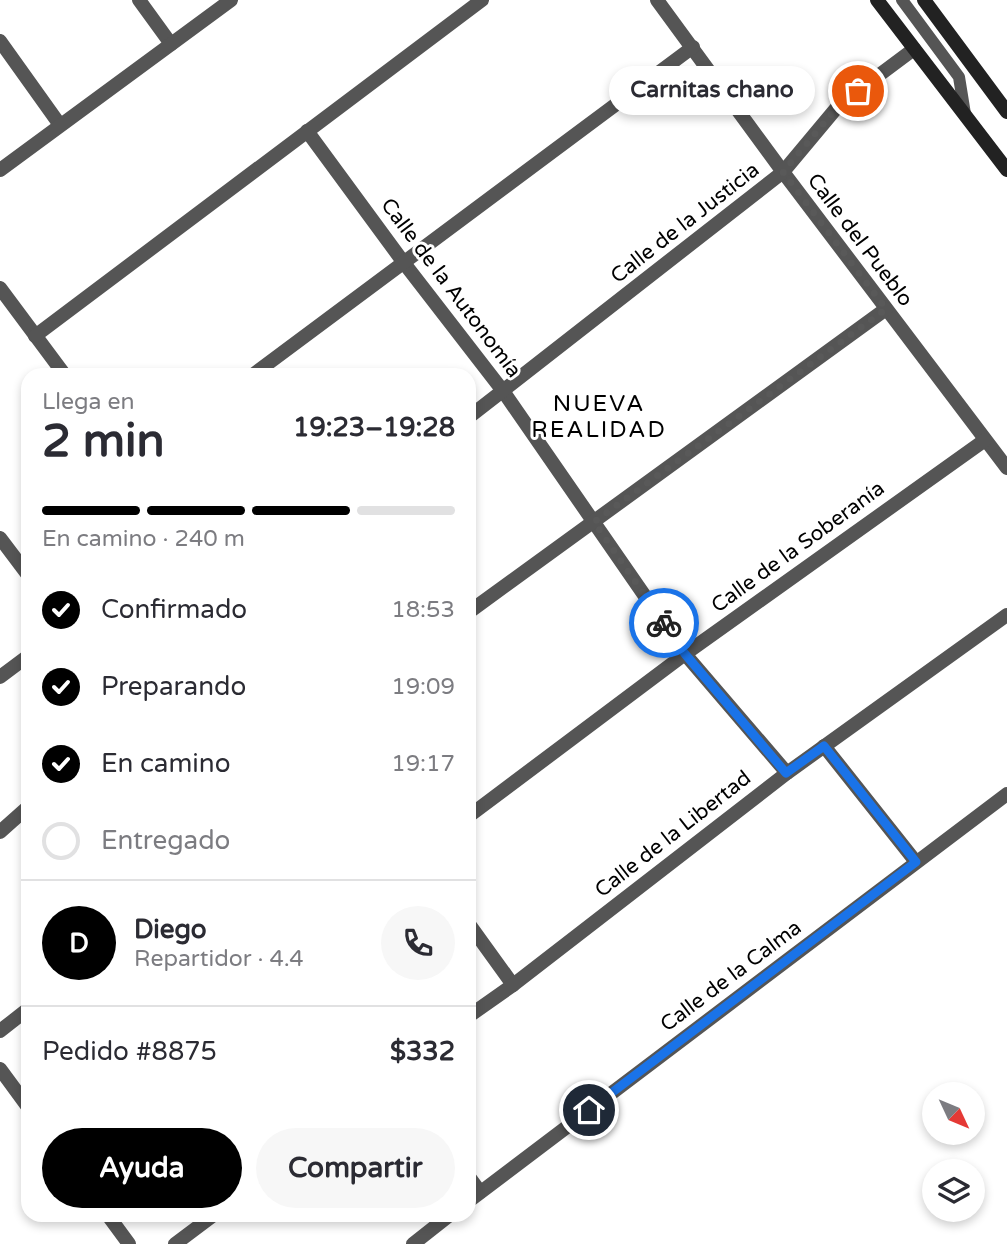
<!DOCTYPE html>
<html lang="es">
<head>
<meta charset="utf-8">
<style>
  :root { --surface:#fff; --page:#f7f7f7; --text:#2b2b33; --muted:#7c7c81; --line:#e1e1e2; --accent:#000 }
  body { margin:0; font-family:"Varela Round",sans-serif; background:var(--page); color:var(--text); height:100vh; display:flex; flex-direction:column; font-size:26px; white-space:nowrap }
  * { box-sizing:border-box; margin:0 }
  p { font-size:23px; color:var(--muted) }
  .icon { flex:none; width:38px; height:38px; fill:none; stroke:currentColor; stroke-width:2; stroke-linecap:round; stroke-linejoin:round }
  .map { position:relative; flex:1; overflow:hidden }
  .drawer { position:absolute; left:21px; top:368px; width:455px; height:854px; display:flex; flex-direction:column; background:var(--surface); border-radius:21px; box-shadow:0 4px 10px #0003 }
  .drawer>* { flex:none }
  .needle { width:46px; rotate:134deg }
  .controls { position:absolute; left:922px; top:1082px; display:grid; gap:14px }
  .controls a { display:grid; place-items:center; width:63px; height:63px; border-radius:50%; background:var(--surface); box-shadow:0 4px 10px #0003; font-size:35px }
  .pin { position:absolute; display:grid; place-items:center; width:60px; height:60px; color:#fff; margin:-30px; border:4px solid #fff; border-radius:50%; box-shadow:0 2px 7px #0007 }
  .courier { position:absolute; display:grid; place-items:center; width:70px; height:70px; margin:-35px; border:5px solid #1a73e8; border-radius:50%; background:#fff; color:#222; box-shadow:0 2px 9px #0007 }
  .bubble { position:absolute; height:49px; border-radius:24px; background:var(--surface); box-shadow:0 4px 10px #0003; font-size:23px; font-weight:700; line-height:49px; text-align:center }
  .headline em { font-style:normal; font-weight:700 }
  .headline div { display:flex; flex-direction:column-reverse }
  .headline { display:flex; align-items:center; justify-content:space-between; height:119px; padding:0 21px }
  h1 { font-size:46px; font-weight:700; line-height:52px }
  .bar { display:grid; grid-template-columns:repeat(4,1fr); gap:10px 7px; align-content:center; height:84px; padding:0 21px }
  .bar i { height:9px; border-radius:5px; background:var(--line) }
  .bar .current { background:var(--accent) }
  .bar p { grid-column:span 4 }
  .line { display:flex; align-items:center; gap:18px; padding:0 21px; border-top:2px solid var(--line) }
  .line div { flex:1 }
  .round { display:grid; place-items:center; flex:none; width:74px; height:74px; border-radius:37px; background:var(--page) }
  ol { padding:0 21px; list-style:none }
  li { display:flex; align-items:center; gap:21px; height:77px }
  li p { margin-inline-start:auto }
  li .icon { padding:7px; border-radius:50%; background:var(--accent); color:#fff; stroke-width:4 }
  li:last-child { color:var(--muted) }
  li i { width:38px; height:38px; border:4px solid var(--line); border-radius:50% }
  .action { display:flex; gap:14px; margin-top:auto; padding:14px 21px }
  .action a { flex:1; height:80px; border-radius:42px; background:var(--accent); color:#fff; font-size:28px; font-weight:700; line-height:80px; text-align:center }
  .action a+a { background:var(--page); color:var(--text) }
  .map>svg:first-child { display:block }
</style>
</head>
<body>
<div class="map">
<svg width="1007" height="1244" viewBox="0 0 1007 1244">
  <rect width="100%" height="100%" fill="#fff"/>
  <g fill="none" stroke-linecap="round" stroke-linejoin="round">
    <polyline stroke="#555" stroke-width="12" points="902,0 959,77 965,114"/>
    <g stroke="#555" stroke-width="14">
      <polyline points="139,0 171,44"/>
      <polyline points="657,0 783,172 1007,468"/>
      <polyline points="0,41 60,125"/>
      <polyline points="307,131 404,263 503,391 685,654 787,773"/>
      <polyline points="0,170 231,0"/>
      <polyline points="0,288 64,374"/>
      <polyline points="35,336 482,0"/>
      <polyline points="254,374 693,47"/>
      <polyline points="469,417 783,172 839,105 914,49"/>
      <polyline points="0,538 28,575"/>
      <polyline points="469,612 886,309"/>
      <polyline points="0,677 28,656"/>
      <polyline points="824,746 916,862"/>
      <polyline points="469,816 685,654 985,440"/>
      <polyline points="0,832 28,807"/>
      <polyline points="469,924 513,985"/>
      <polyline points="469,1016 513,985 787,773 1007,615"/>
      <polyline points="0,1031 28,1009"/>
      <polyline points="0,1069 28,1107"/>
      <polyline points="469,1177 480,1192"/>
      <polyline points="469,1201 1007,794"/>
      <polyline points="107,1214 129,1244"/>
      <polyline points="175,1244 215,1214"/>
      <polyline points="413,1244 451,1214"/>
    </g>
    <g stroke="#222" stroke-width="14">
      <polyline points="877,0 1007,170"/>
      <polyline points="924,0 1007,112"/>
    </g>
  </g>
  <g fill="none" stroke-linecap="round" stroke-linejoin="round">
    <polyline stroke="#595959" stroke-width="7" stroke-dasharray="0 12.6" points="664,623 594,522 886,309 783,172 839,105 858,91"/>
    <polyline stroke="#1a73e8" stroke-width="9" points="589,1110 916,862 824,746 786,773 685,654 664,623"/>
  </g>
  <g text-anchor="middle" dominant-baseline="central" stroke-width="6" stroke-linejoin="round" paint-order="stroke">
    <g font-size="21" fill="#000" stroke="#fff">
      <text transform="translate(685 223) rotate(-38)">Calle de la Justicia</text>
      <text transform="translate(860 240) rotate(53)">Calle del Pueblo</text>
      <text transform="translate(451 288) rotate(53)">Calle de la Autonomía</text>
      <text transform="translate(798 547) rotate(-36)">Calle de la Soberanía</text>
      <text transform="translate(673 834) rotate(-38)">Calle de la Libertad</text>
      <text transform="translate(731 976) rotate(-37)">Calle de la Calma</text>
    </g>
    <g font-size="23" letter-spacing="2" fill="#000" stroke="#fff">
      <text x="599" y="404">NUEVA<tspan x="599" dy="26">REALIDAD</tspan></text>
    </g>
  </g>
</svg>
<div class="controls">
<a><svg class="needle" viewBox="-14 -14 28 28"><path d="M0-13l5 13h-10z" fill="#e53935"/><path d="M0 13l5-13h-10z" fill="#7c7c81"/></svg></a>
<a><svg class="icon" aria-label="layers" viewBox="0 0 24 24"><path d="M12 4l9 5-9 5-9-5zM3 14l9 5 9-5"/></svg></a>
</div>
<div class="pin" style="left:858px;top:91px;background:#ea580c"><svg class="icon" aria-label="bag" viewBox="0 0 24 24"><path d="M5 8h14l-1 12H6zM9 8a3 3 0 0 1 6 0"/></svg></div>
<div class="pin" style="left:589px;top:1110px;background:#1f2937"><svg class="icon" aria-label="home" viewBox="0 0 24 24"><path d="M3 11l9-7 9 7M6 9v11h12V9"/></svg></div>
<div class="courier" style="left:664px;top:623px"><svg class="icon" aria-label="bike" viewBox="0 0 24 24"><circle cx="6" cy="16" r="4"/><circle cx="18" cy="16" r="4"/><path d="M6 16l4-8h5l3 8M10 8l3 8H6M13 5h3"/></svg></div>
<div class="bubble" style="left:609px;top:66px;width:206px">Carnitas chano</div>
<section class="drawer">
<div class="headline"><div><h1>2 min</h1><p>Llega en</p></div><em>19:23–19:28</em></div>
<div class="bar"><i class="current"></i><i class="current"></i><i class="current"></i><i></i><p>En camino · 240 m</p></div>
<ol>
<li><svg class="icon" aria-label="check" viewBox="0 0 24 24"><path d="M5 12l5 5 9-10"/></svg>Confirmado<p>18:53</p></li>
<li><svg class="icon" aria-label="check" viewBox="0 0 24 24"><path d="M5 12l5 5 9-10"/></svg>Preparando<p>19:09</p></li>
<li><svg class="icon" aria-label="check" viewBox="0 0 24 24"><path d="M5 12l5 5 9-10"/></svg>En camino<p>19:17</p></li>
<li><i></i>Entregado</li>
</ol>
<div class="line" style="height:126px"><b class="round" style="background:var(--accent);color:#fff">D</b><div><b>Diego</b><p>Repartidor · 4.4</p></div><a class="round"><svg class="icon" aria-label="phone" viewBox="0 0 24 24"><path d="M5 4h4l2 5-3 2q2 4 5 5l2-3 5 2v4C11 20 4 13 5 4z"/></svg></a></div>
<div class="line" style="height:91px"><div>Pedido #8875</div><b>$332</b></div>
<div class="action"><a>Ayuda</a><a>Compartir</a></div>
</section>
</div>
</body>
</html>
